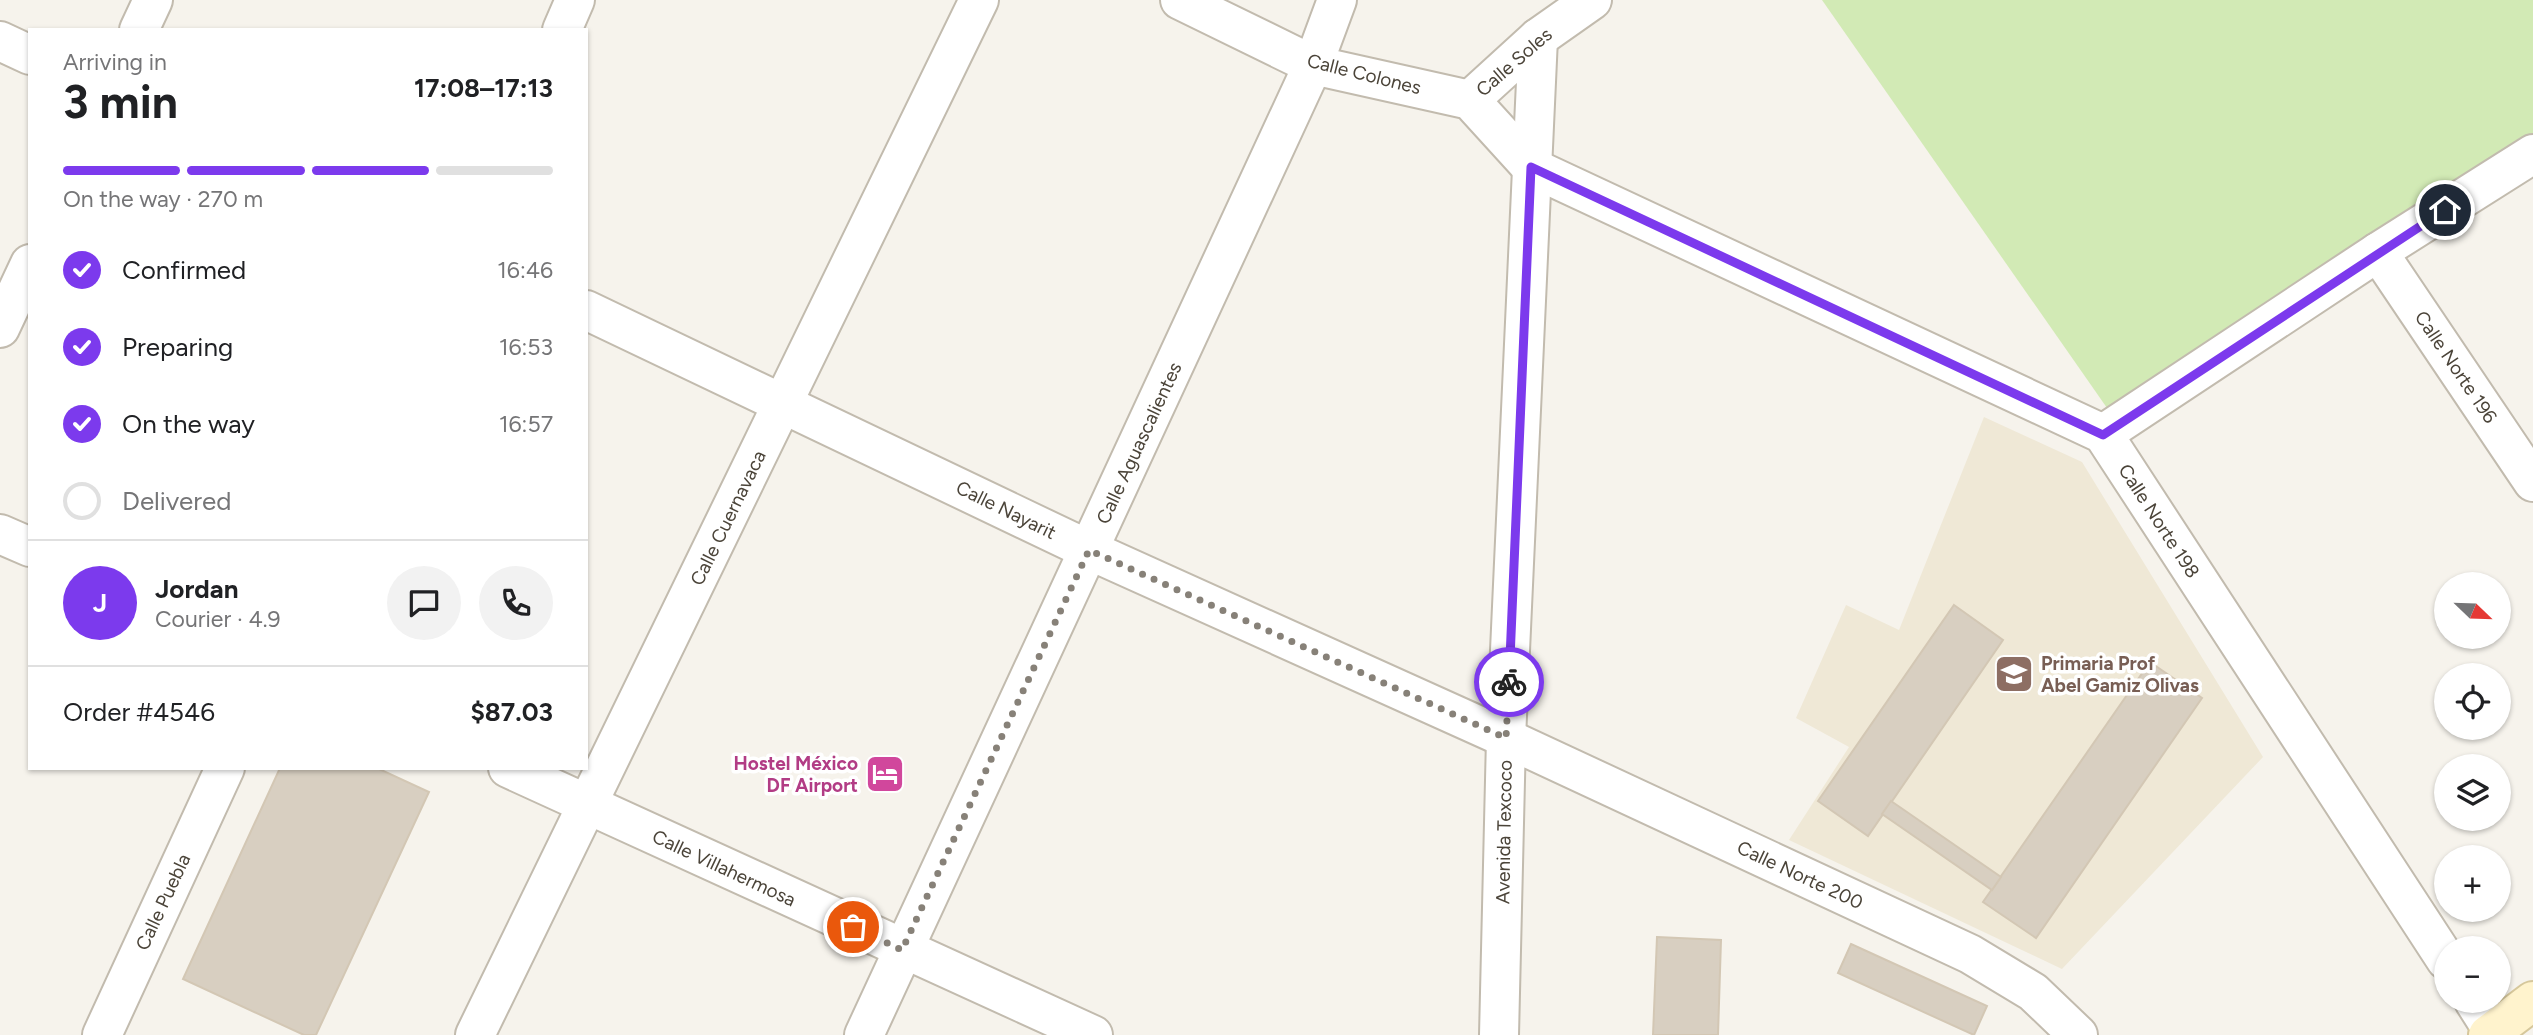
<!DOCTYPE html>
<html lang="en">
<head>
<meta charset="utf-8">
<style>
  :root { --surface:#fff; --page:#f2f2f2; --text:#202124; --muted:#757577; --line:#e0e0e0; --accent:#7c3aed }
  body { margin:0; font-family:Figtree,sans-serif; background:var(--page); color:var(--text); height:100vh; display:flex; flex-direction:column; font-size:26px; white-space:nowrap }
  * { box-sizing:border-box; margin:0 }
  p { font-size:23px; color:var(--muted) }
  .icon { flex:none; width:38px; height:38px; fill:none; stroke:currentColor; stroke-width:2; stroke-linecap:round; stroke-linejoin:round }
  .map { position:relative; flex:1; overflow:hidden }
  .drawer { position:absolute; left:28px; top:28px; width:560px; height:742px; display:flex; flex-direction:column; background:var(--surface); border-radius:0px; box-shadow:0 2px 5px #0004 }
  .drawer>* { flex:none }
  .needle { width:46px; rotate:113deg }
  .tools { position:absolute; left:2434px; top:572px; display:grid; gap:14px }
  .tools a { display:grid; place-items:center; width:77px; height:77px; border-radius:50%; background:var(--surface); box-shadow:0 2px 5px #0004; font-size:35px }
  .pin { position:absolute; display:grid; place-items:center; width:60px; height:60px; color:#fff; margin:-30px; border:4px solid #fff; border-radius:50%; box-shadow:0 2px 7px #0007 }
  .courier { position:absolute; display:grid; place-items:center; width:70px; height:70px; margin:-35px; border:5px solid #7c3aed; border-radius:50%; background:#fff; color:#222; box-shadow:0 2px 9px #0007 }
  .headline em { font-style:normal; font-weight:700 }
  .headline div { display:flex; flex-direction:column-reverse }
  .headline { display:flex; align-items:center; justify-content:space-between; height:119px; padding:0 35px }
  h1 { font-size:46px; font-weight:700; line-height:52px }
  .bar { display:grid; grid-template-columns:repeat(4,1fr); gap:10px 7px; align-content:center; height:84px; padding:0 35px }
  .bar i { height:9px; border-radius:5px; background:var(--line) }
  .bar .selected { background:var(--accent) }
  .bar p { grid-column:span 4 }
  .line { display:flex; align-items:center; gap:18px; padding:0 35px; border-top:2px solid var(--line) }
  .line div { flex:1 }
  .round { display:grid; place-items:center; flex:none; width:74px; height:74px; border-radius:37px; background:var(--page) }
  ol { padding:0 35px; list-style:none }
  li { display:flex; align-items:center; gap:21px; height:77px }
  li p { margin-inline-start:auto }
  li .icon { padding:7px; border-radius:50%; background:var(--accent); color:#fff; stroke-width:4 }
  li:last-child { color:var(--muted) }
  li i { width:38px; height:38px; border:4px solid var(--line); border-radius:50% }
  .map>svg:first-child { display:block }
</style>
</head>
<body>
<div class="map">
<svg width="2533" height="1035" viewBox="0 0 2533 1035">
  <rect width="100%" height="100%" fill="#f6f3ec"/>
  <polygon fill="#efe8d6" points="1984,417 2082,462 2263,757 2062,969 1789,840 1849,747 1796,718 1846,605 1899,630"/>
  <polygon fill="#d2eab5" points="1822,0 2533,0 2533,149 2114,418"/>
  <g fill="#d8cfc1" stroke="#d3c7b4" stroke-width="2">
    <polygon points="1954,605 2003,640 1868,836 1818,801"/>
    <polygon points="2150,662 2202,698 2036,938 1983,902"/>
    <polygon points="280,768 377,768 429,792 316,1035 304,1035 183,979"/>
    <polygon points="1891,801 2001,877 1992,890 1882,814"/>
    <polygon points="1657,937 1721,940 1718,1035 1653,1035"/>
    <polygon points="1851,944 1987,1006 1974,1035 1838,973"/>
  </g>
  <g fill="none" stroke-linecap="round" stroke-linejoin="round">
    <g stroke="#c2bbae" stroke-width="42">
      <g id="street">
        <polyline points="1180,0 1313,65 1470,100 1531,167 2103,434 2446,960"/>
        <polyline points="139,30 153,0"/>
        <polyline points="562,30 575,0"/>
        <polyline points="0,41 30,55"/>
        <polyline points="1470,100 1538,38 1592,0"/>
        <polyline points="2378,252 2533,482"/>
        <polyline points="586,310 1089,550 1506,738 1970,954 2033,992 2078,1035"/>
        <polyline points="0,328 30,264"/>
        <polyline points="2103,434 2378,252 2533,154"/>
        <polyline points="0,534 30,547"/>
        <polyline points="508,768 1093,1035"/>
        <polyline points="2474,1001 2493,1031"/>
        <polyline points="102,1035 225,768"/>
        <polyline points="475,1035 979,0"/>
        <polyline points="864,1035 1313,65 1337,0"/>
        <polyline points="1499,1035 1506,738 1538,38"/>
      </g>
    </g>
    <g stroke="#d6c79b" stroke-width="42">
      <polyline id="secondary" points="2488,1035 2533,1001"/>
    </g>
    <use href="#street" stroke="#fff" stroke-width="38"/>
    <use href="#secondary" stroke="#fff3cd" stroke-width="38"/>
  </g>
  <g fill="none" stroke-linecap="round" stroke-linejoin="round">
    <polyline stroke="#878178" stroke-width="7" stroke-dasharray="0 12.6" points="853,927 902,950 1089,550 1506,738 1509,682"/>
    <polyline stroke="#7c3aed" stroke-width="9" points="1509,682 1531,167 2103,435 2445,210"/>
  </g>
  <defs>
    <g id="school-square" transform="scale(2.0125)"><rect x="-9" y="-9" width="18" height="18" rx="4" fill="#8d6e63" stroke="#fff"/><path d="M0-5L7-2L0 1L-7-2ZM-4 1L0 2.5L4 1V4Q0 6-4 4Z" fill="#fff"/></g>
    <g id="hotel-square" transform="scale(2.0125)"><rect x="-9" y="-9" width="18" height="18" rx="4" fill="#d1479c" stroke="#fff"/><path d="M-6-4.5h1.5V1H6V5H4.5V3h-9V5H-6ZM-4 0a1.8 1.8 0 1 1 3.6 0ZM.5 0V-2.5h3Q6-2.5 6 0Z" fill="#fff"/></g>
  </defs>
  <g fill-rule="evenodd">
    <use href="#school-square" x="2014" y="674"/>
    <use href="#hotel-square" x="885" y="774"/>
  </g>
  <g text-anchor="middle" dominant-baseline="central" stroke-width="7" stroke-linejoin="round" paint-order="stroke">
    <g font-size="19" fill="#4b4439" stroke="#fff">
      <text transform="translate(1514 62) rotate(-41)">Calle Soles</text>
      <text transform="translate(1364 74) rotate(14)">Calle Colones</text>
      <text transform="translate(2456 367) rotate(56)">Calle Norte 196</text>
      <text transform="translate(1139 443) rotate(-65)">Calle Aguascalientes</text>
      <text transform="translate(1006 510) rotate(26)">Calle Nayarit</text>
      <text transform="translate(728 518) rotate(-64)">Calle Cuernavaca</text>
      <text transform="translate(2159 521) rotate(57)">Calle Norte 198</text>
      <text transform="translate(1504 832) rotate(-89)">Avenida Texcoco</text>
      <text transform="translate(724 868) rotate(25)">Calle Villahermosa</text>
      <text transform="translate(1800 875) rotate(25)">Calle Norte 200</text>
      <text transform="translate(163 902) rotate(-65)">Calle Puebla</text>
    </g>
    <g font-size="19" font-weight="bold" fill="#785e54" stroke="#fff" text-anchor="start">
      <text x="2041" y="663">Primaria Prof<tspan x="2041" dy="22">Abel Gamiz Olivas</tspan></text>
    </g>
    <g font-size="19" font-weight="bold" fill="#b23c85" stroke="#fff" text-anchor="end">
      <text x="858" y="763">Hostel México<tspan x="858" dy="22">DF Airport</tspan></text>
    </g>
  </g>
</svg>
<div class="tools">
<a><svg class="needle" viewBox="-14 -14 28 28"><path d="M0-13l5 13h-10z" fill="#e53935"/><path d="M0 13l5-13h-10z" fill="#757577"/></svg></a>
<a><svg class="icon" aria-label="locate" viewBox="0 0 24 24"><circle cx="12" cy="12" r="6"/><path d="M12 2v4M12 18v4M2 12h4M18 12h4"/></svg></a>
<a><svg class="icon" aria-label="layers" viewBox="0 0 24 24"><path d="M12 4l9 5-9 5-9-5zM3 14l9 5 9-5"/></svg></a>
<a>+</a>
<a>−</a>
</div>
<div class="pin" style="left:853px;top:927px;background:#ea580c"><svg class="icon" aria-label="bag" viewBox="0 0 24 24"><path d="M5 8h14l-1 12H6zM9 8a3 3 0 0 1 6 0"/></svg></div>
<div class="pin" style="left:2445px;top:210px;background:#1f2937"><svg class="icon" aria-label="home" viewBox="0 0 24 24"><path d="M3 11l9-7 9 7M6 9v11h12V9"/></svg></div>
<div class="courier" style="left:1509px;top:682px"><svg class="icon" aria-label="bike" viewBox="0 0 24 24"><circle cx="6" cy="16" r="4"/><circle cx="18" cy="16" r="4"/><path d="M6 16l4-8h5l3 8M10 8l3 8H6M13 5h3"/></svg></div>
<section class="drawer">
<div class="headline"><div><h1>3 min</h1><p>Arriving in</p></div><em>17:08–17:13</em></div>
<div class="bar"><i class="selected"></i><i class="selected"></i><i class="selected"></i><i></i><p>On the way · 270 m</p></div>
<ol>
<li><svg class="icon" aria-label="check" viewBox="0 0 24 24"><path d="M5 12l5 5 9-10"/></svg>Confirmed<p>16:46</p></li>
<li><svg class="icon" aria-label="check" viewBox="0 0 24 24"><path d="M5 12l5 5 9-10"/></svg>Preparing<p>16:53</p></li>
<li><svg class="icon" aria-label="check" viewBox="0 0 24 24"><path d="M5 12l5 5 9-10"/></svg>On the way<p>16:57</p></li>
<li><i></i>Delivered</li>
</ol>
<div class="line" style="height:126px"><b class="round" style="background:var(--accent);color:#fff">J</b><div><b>Jordan</b><p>Courier · 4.9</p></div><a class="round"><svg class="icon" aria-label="chat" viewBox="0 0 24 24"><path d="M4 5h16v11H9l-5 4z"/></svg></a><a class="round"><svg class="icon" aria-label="phone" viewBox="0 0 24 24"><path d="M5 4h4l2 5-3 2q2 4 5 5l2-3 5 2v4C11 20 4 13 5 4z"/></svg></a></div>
<div class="line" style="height:91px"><div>Order #4546</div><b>$87.03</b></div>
</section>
</div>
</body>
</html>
